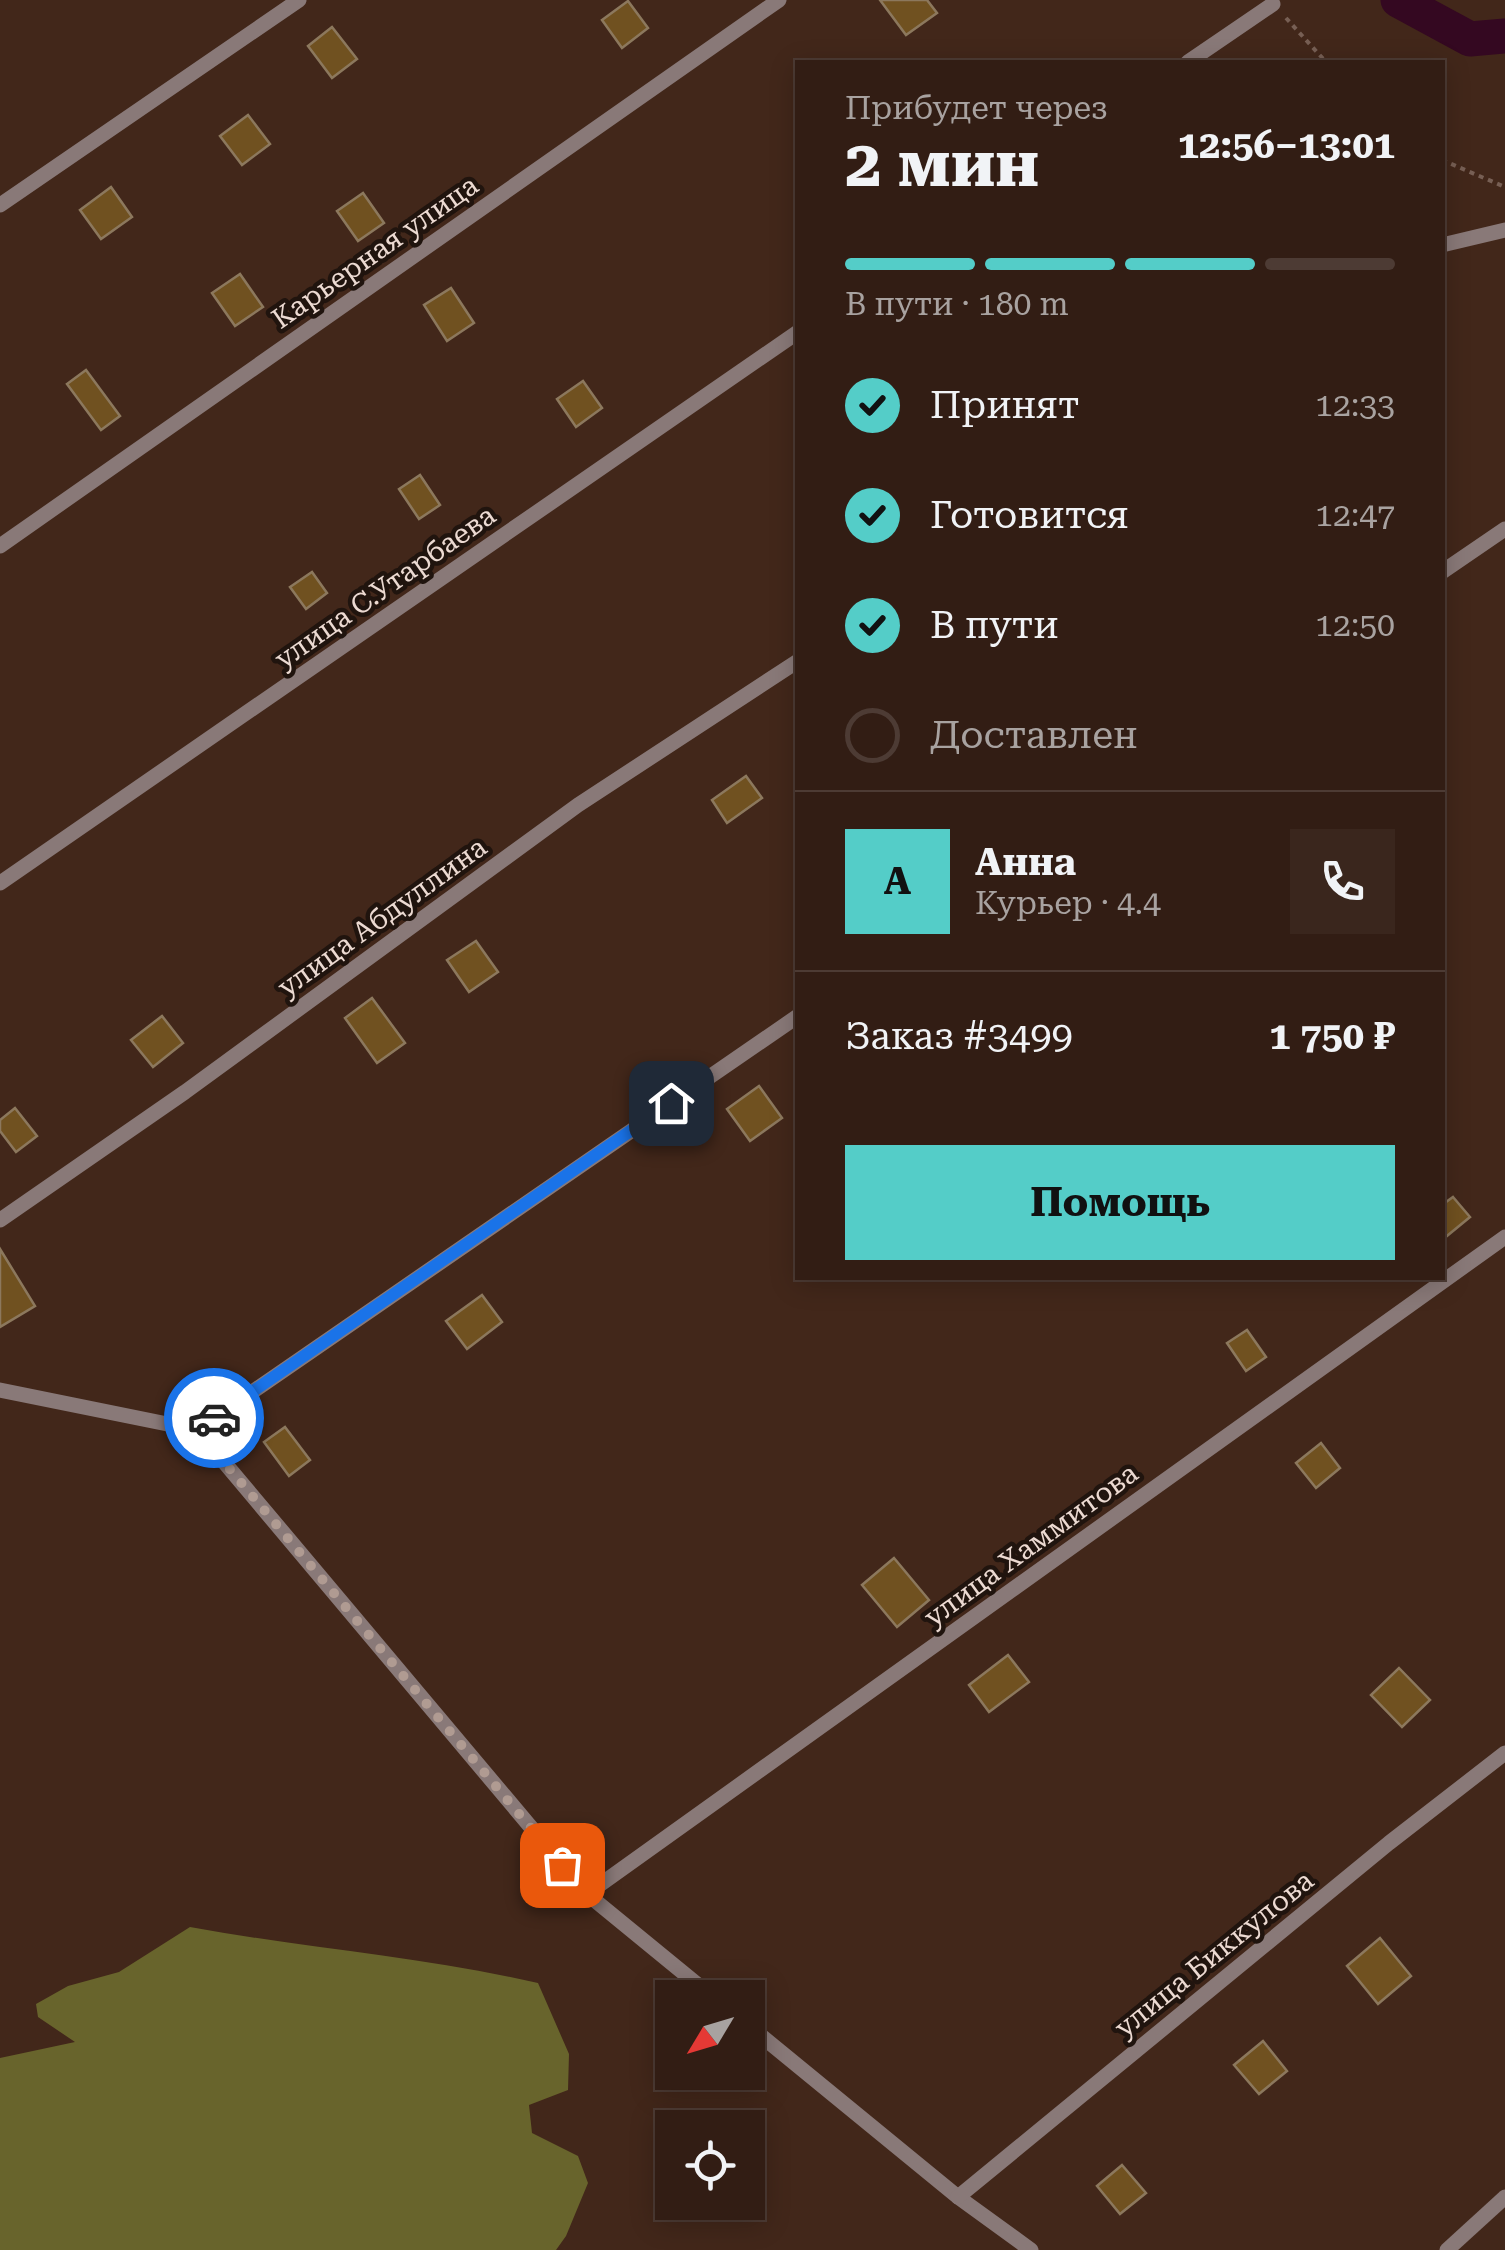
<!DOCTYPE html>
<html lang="ru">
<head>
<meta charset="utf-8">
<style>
  :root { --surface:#321d14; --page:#3a261d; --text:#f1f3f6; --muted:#a8a2a0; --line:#4d3b34; --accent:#54cdc8 }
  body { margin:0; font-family:"Roboto Serif",serif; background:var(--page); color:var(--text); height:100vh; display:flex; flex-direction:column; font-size:38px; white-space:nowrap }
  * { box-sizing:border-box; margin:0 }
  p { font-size:32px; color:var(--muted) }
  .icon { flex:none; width:55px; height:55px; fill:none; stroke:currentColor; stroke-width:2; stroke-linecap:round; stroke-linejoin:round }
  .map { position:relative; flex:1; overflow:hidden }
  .details { position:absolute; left:795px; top:60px; width:650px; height:1220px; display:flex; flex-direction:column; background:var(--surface); border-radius:0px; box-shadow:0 5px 25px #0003,0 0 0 2px var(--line) }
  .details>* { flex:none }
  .needle { width:65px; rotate:232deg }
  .controls { position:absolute; left:655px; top:1980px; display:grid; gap:20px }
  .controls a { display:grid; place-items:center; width:110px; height:110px; border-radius:0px; background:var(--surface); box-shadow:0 5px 25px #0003,0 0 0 2px var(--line); font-size:50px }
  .pin { position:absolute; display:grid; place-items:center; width:85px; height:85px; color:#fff; margin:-42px; border-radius:20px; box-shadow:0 5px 15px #0006 }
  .courier { position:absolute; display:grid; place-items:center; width:100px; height:100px; margin:-50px; border:8px solid #1a73e8; border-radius:50%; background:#fff; color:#222; box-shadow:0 2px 12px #0007 }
  .head em { font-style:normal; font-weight:700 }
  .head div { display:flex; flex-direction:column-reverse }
  .head { display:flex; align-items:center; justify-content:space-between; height:170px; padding:0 50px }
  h1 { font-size:65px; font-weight:700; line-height:75px }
  .bar { display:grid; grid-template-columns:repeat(4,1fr); gap:15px 10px; align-content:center; height:120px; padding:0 50px }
  .bar i { height:12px; border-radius:8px; background:var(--line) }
  .bar .current { background:var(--accent) }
  .bar p { grid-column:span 4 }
  .line { display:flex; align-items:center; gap:25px; padding:0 50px; border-top:2px solid var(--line) }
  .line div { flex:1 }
  .round { display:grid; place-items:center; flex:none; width:105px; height:105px; border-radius:0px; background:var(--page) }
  ol { padding:0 50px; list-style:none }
  li { display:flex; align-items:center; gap:30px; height:110px }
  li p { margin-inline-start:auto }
  li .icon { padding:10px; border-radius:50%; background:var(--accent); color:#111; stroke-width:4 }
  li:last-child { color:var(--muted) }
  li i { width:55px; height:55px; border:5px solid var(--line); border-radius:50% }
  .primary-button { display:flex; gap:20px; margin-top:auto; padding:20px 50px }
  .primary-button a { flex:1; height:115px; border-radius:0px; background:var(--accent); color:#111; font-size:40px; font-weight:700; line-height:115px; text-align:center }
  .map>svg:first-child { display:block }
</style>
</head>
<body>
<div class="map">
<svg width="1505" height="2250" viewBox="0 0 1505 2250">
  <rect width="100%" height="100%" fill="#42271a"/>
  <path fill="#68642c" d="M190,1927C305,1948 424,1957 538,1983L569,2054L568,2090L529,2105L532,2133L578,2156L588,2183L566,2236L556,2250H0V2058L75,2042L38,2017L36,2004L68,1986L119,1972Z"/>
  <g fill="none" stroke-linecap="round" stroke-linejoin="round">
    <polyline stroke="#340821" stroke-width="35" points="1398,0 1470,39 1505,36"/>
  </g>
  <g fill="#705120" stroke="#8c785d" stroke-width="2.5">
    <polygon points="880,0 927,0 937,13 906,35"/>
    <polygon points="628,1 648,28 622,48 602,20"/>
    <polygon points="332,27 357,59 332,78 308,46"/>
    <polygon points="248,115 270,144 242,165 220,136"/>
    <polygon points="111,187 132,217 101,239 80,210"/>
    <polygon points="363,193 384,223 358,241 337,211"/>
    <polygon points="240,274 263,307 235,326 212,293"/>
    <polygon points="451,288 474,323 447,341 424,305"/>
    <polygon points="86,370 120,416 101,430 67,384"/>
    <polygon points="583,381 602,408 576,427 557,399"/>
    <polygon points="420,475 440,505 419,519 399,489"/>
    <polygon points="312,572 327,593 306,609 290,587"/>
    <polygon points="746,776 762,798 727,823 712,800"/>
    <polygon points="476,941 498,972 469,992 447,960"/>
    <polygon points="372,998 405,1043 377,1063 345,1018"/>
    <polygon points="162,1016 183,1043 153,1067 131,1040"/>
    <polygon points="759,1086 782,1118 750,1141 727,1109"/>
    <polygon points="15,1108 37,1136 16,1152 0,1131 0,1120"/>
    <polygon points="1453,1197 1470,1217 1442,1240 1442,1205"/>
    <polygon points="0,1249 35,1306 0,1327"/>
    <polygon points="482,1295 502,1322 467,1349 446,1321"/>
    <polygon points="1247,1330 1266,1357 1246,1371 1227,1343"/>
    <polygon points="285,1427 310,1460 289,1476 264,1442"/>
    <polygon points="1321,1443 1340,1468 1316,1488 1296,1463"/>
    <polygon points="894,1558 929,1600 897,1627 862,1585"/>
    <polygon points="1008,1655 1029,1682 989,1712 969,1685"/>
    <polygon points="1399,1668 1430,1700 1402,1727 1371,1695"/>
    <polygon points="1380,1938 1411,1976 1378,2004 1347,1966"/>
    <polygon points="1263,2041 1287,2071 1259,2094 1234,2065"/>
    <polygon points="1122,2165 1146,2193 1120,2214 1097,2186"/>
  </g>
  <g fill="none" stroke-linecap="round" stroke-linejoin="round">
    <g stroke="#775f54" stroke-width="4" stroke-dasharray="5 5" stroke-linecap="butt">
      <polyline points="1286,18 1326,62"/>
      <polyline points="1442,160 1505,187"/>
    </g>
    <g stroke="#897978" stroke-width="15">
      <polyline points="1188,62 1273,4"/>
      <polyline points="0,205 299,0"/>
      <polyline points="1442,245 1505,230"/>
      <polyline points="0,546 779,0"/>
      <polyline points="1442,572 1505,529"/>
      <polyline points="0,883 798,332"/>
      <polyline points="0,1220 185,1092 578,805 798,661"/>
      <polyline points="0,1390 197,1430 587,1894 714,1998"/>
      <polyline points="197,1430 798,1016"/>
      <polyline points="587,1894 1505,1237"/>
      <polyline points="748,2025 958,2197 1031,2250"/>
      <polyline points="958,2197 1389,1843 1505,1753"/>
      <polyline points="1447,2250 1505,2197"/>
    </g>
  </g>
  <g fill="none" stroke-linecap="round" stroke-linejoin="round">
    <polyline stroke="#b09b92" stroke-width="10" stroke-dasharray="0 18" points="214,1418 197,1430 562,1865"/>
    <polyline stroke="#1a73e8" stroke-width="12" points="214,1418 671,1103"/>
  </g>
  <g text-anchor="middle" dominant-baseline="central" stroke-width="9" stroke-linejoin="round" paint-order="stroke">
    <g font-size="28" fill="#ecdad2" stroke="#20140e">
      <text transform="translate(375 252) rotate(-35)">Карьерная улица</text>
      <text transform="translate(385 587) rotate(-35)">улица С.Утарбаева</text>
      <text transform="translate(382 917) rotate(-36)">улица Абдуллина</text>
      <text transform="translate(1031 1545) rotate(-36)">улица Хаммитова</text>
      <text transform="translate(1214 1954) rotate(-39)">улица Биккулова</text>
    </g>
  </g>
</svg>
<div class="controls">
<a><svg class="needle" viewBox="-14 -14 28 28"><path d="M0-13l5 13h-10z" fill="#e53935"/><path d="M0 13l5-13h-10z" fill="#a8a2a0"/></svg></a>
<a><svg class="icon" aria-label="locate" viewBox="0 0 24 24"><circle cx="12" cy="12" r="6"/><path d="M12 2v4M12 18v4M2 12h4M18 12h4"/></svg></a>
</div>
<div class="pin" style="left:562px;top:1865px;background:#ea580c"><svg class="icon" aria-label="bag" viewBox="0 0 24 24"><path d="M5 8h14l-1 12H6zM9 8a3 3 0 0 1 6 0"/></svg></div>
<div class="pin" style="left:671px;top:1103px;background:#1f2937"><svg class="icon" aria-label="home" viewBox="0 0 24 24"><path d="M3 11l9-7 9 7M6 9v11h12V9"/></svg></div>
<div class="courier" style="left:214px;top:1418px"><svg class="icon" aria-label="car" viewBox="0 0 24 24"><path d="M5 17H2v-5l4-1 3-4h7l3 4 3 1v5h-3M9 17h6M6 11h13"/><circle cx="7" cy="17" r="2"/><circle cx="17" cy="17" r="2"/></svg></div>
<section class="details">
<div class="head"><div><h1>2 мин</h1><p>Прибудет через</p></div><em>12:56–13:01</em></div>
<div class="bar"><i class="current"></i><i class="current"></i><i class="current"></i><i></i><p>В пути · 180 m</p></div>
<ol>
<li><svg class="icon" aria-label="check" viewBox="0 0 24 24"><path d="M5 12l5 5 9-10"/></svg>Принят<p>12:33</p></li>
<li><svg class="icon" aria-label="check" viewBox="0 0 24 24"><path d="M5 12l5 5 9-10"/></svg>Готовится<p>12:47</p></li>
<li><svg class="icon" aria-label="check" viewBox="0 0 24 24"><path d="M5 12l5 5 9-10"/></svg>В пути<p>12:50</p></li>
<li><i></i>Доставлен</li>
</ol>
<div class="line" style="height:180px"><b class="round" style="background:var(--accent);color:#111">А</b><div><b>Анна</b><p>Курьер · 4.4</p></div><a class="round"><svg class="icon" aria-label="phone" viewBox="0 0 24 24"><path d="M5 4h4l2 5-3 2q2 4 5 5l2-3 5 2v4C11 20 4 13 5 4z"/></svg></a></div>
<div class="line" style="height:130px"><div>Заказ #3499</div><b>1 750 ₽</b></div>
<div class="primary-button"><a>Помощь</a></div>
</section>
</div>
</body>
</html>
